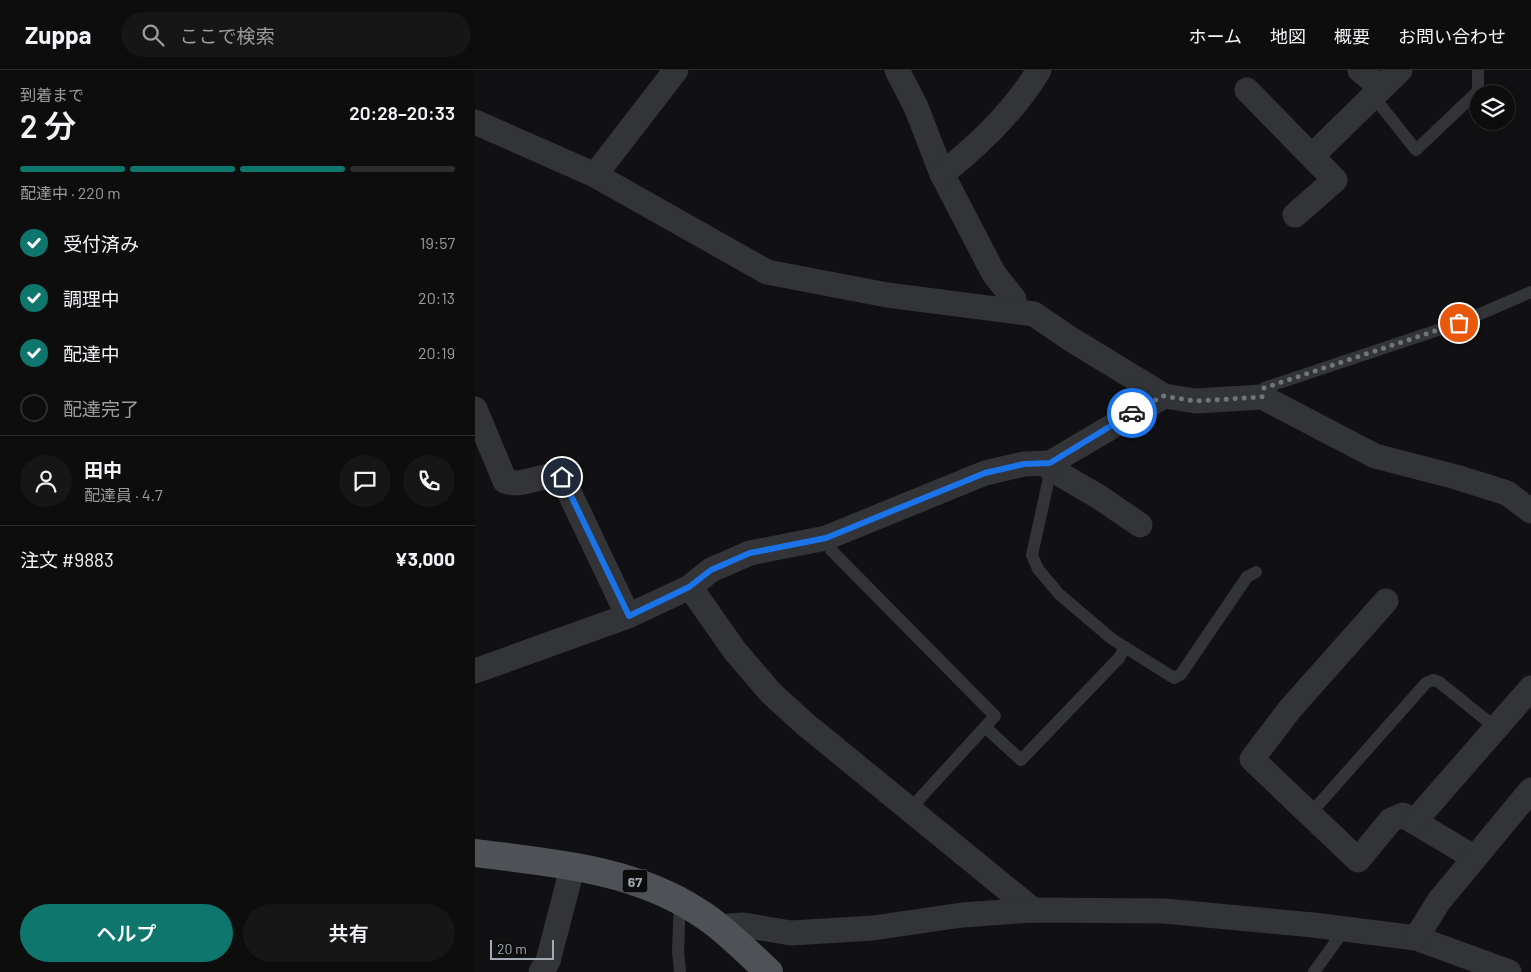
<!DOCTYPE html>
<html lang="ja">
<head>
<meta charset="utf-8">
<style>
  :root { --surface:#0d0d0e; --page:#161617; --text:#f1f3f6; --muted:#9a9c9e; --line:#2d2d2e; --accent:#0f766e }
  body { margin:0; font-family:Barlow,"Noto Sans JP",sans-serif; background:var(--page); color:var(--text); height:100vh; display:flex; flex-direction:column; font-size:19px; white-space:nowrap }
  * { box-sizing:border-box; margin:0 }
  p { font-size:16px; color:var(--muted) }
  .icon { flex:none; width:28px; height:28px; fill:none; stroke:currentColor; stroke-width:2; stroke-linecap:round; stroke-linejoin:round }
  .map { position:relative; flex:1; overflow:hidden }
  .sheet { display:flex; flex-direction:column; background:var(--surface); width:475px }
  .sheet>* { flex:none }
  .fabs { position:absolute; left:995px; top:15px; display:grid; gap:10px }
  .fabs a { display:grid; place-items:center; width:45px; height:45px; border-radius:50%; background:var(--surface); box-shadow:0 2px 8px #0003,0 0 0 1px var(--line); font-size:25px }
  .scale { position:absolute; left:15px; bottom:12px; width:64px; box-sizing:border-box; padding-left:5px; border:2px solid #a3aab3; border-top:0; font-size:14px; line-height:18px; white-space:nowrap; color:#a3aab3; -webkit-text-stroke:4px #0c0c0d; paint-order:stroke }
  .pin { position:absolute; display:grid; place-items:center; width:42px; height:42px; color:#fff; margin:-21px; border:2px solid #fff; border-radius:50%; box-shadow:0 1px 5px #0007 }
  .courier { position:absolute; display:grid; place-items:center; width:50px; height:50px; margin:-25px; border:4px solid #1a73e8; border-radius:50%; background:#fff; color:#222; box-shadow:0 1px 6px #0007 }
  .headline em { font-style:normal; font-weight:600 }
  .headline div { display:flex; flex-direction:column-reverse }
  .headline { display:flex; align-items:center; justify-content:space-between; height:85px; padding:0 20px }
  h1 { font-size:32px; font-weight:600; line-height:38px }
  .bar { display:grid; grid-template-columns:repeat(4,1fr); gap:8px 5px; align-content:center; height:60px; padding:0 20px }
  .bar i { height:6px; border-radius:4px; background:var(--line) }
  .bar .on { background:var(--accent) }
  .bar p { grid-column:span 4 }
  .line { display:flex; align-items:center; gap:12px; padding:0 20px; border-top:1px solid var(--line) }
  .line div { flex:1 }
  .round { display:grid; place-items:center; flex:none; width:52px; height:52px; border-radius:26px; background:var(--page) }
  ol { padding:0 20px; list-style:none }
  li { display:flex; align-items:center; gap:15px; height:55px }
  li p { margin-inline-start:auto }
  li .icon { padding:5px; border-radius:50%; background:var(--accent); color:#fff; stroke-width:4 }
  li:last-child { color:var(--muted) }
  li i { width:28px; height:28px; border:2px solid var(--line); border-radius:50% }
  .action { display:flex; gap:10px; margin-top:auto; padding:10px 20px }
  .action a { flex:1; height:58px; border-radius:30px; background:var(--accent); color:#fff; font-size:20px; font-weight:600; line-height:58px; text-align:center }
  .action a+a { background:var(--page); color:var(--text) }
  header { display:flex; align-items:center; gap:30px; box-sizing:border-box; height:70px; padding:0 25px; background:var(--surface); border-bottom:1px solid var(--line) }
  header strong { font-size:24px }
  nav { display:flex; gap:28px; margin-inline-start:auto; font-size:18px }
  .search { width:350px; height:45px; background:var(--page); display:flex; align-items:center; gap:12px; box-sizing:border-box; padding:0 18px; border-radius:28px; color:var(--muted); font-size:19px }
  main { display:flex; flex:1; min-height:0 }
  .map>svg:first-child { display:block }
</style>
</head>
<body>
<header>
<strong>Zuppa</strong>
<div class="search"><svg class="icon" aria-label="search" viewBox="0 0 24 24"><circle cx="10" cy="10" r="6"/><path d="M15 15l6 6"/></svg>ここで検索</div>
<nav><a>ホーム</a><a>地図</a><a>概要</a><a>お問い合わせ</a></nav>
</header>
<main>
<section class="sheet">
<div class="headline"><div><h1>2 分</h1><p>到着まで</p></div><em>20:28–20:33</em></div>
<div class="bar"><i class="on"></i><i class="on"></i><i class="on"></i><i></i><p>配達中 · 220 m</p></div>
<ol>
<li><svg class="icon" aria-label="check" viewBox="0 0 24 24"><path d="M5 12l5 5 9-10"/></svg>受付済み<p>19:57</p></li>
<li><svg class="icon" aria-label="check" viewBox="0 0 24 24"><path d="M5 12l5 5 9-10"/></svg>調理中<p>20:13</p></li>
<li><svg class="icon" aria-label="check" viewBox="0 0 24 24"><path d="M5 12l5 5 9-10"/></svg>配達中<p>20:19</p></li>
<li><i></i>配達完了</li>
</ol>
<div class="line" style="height:90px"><a class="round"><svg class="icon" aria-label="person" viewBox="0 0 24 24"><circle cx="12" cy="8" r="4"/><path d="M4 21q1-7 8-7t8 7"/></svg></a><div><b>田中</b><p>配達員 · 4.7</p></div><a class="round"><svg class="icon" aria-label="chat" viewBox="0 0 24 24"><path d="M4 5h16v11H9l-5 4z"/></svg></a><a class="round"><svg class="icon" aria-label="phone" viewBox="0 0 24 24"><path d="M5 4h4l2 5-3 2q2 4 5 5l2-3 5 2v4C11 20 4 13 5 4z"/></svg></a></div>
<div class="line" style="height:65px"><div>注文 #9883</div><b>¥3,000</b></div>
<div class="action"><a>ヘルプ</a><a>共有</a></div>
</section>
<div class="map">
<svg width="1056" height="902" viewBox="0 0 1056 902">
  <rect width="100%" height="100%" fill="#111113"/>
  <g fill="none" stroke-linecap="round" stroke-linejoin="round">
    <g stroke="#323437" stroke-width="12">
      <polyline points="898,26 941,80 1003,21 1003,0"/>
      <polyline points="787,327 789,318 984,253 1056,222"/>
      <polyline points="576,399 557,485 563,499 584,524 637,569 699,608 706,604 772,507 781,502"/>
      <polyline points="351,468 356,480 520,646 436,738"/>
      <polyline points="510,657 546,690 644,588 650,577"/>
      <polyline points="835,744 951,613 958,610 964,612 1021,658"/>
      <polyline points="205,831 203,881 205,902"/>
      <polyline points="839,902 870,859"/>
    </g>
    <g stroke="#323437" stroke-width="25">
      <polyline points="422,0 441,37 467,104 519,204 539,229 539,240"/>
      <polyline points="885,0 906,18"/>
      <polyline points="772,20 860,110 820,145"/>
      <polyline points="0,52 120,105 292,202 412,225 559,244 594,268 689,326 721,331 787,327 900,386 981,407 1032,423 1056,441"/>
      <polyline points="838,85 925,0"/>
      <path d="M467,104C504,75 540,40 564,0"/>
      <polyline points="120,105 201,0"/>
      <path d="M0,339L30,411C49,418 67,402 87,407L153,546"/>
      <polyline points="575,393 576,399 624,427 665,455"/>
      <polyline points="215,517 260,581 296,623 330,654 558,840"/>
      <polyline points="911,531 815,639 777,689 883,790 916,750 928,745 1000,788"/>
      <polyline points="0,601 153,546 215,517 236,500 275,483 351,468 510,403 549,394 575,393 689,326"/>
      <polyline points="939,752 1056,618"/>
      <polyline points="243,857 268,855 316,863 398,858 487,845 558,840 689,841 838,855 941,868 1034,902"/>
      <polyline points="941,868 964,831 1056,720"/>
      <polyline points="66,902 73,891 98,795"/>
    </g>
    <path stroke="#4e5156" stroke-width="28" d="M0,783C76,793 155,798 222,841C248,857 271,881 294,902"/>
  </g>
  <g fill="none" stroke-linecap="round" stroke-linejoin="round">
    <polyline stroke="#70747b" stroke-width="5" stroke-dasharray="0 9" points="657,343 688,326 721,331 787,327 789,318 984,253"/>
    <polyline stroke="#1a73e8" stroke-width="6" points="87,407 154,546 214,517 236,500 275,483 351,468 510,403 549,394 575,393 657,343"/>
  </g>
  <g text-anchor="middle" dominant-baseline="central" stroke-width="4" stroke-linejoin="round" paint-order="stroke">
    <rect fill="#0c0c0d" stroke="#767b81" stroke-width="1" x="147.5" y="799.5" width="25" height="23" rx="4"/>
    <g font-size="14" font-weight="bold" fill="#a3aab3">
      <text x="160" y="811">67</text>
    </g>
  </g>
</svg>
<div class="fabs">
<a><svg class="icon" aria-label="layers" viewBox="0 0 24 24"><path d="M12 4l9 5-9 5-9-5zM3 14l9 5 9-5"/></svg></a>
</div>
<div class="scale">20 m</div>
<div class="pin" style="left:984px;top:253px;background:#ea580c"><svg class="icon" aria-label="bag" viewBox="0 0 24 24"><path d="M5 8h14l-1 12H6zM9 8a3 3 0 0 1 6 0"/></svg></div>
<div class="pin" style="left:87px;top:407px;background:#1f2937"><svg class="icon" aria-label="home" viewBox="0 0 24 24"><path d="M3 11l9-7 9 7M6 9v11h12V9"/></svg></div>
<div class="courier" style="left:657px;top:343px"><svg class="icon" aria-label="car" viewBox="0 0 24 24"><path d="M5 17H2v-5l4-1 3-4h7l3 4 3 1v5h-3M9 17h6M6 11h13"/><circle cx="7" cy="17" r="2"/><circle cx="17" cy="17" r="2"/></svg></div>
</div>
</main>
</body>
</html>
